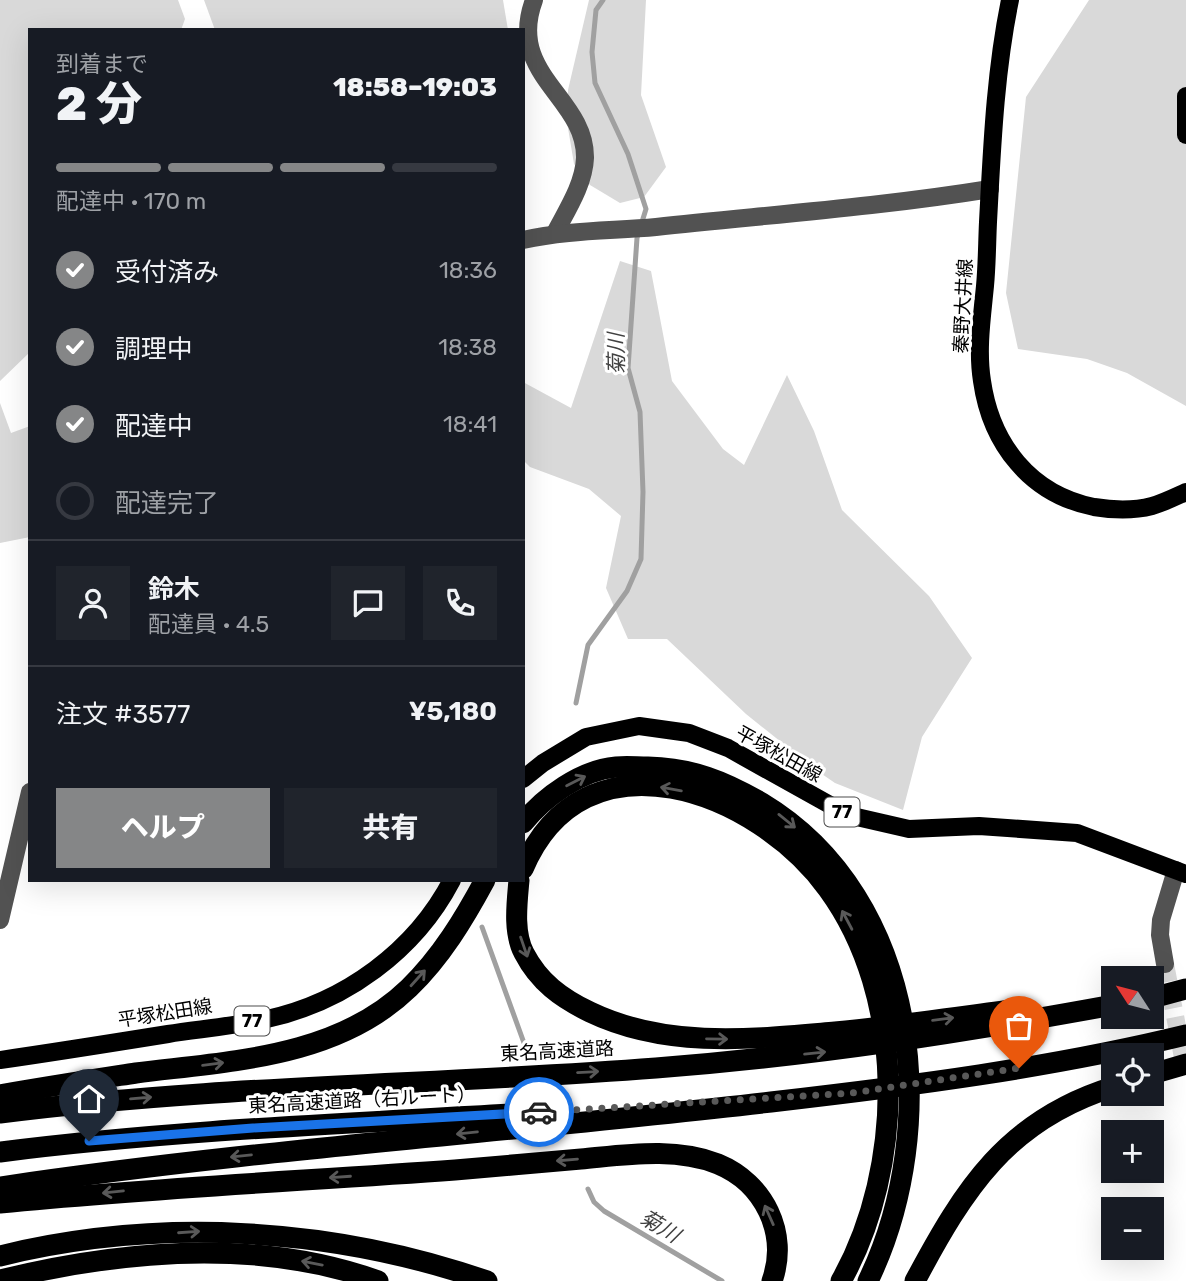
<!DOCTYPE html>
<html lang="ja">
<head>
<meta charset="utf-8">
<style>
  :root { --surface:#171b24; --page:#20242c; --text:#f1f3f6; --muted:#9ea1a6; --line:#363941; --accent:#858687 }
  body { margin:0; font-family:Rubik,"Noto Sans JP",sans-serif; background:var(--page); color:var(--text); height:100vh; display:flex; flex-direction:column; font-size:26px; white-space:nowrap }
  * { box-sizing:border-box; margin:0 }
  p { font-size:23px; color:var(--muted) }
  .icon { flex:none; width:38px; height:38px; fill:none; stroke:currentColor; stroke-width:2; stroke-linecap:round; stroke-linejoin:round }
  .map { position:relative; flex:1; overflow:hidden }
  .drawer { position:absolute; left:28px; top:28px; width:497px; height:854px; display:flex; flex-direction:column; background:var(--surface); border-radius:0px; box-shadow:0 7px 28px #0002 }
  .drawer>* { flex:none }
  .needle { width:46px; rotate:306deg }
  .tools { position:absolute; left:1101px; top:966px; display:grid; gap:14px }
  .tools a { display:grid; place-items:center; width:63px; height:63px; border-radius:0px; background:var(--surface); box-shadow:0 7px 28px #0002; font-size:35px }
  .pin { position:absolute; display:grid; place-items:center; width:60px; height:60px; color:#fff; margin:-72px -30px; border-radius:50% 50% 50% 0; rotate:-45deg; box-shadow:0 0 7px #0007 }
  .pin .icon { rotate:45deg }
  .courier { position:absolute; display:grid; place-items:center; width:70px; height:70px; margin:-35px; border:5px solid #1a73e8; border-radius:50%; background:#fff; color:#222; box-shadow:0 2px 9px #0007 }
  .overview em { font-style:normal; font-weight:800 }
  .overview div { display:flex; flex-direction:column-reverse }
  .overview { display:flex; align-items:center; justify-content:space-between; height:119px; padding:0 28px }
  h1 { font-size:46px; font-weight:800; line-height:52px }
  .bar { display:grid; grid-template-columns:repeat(4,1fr); gap:10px 7px; align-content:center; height:84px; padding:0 28px }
  .bar i { height:9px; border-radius:5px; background:var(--line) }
  .bar .active { background:var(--accent) }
  .bar p { grid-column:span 4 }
  .line { display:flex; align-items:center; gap:18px; padding:0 28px; border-top:2px solid var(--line) }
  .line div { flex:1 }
  .round { display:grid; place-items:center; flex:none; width:74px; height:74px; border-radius:0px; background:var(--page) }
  ol { padding:0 28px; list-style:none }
  li { display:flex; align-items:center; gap:21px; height:77px }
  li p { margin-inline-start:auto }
  li .icon { padding:7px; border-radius:50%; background:var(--accent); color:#fff; stroke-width:4 }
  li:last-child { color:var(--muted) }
  li i { width:38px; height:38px; border:4px solid var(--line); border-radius:50% }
  .button { display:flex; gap:14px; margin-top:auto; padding:14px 28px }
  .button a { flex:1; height:80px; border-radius:0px; background:var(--accent); color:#fff; font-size:28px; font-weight:800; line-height:80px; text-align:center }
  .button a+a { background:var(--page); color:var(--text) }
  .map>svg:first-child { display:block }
</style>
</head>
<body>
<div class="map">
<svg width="1186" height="1281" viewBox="0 0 1186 1281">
  <rect width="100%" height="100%" fill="#fff"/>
  <g fill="#d9d9d9">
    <polygon points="0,0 178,0 185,19 181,30 30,30 30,352 0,381"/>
    <polygon points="204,0 503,0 508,30 215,30"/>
    <polygon points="589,0 646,0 641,95 666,167 644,197 620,203 590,185 574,164 567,122 568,90"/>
    <polygon points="1089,0 1186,0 1186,406 1127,373 1087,359 1018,349 1006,293 1026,97"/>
    <polygon points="620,261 651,271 672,381 723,449 744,465 787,375 814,431 842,510 929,596 972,658 922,737 903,810 835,783 816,770 746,714 667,639 628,639 606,588 621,516 589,489 530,467 523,460 523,382 571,408"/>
    <polygon points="0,403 11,433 30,426 30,537 0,543"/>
  </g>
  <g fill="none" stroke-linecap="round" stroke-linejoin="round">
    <g stroke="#a0a0a0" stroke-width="5">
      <polyline points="576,703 588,645 627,591 641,559 643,492 640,412 628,368 637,238 646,209 628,154 595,83 592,52 596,10 603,0"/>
      <polyline points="482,927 524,1043"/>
      <polyline points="588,1189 594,1202 604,1211 722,1281"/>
    </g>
    <polyline stroke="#d9d9d9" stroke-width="18" stroke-dasharray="18 9" stroke-linecap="butt" points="1165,964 1186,1073"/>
    <g stroke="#525252" stroke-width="18">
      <path d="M534,0C506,75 586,97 585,158C584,184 567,210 555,233"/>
      <path d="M523,240C567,230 611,231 656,227C767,215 879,207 990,189"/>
      <polyline points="0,920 30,792"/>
      <polyline points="1165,964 1160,935 1161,920 1176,870"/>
    </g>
    <g stroke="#000" stroke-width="18">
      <path d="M1010,0C995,73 992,148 988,222C987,243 987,265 985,286C982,317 977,350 982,381C991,444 1030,494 1094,507C1112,510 1133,511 1152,506C1163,503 1175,497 1186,492"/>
      <polyline points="1186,96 1186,135"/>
      <polyline points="523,779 543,763 586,737 639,726 689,733 728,748 848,815 909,829 979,826 1077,833 1186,874"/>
      <path d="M0,1060C56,1052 112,1043 168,1034C201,1029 235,1026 267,1019C345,1002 415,951 452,880"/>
    </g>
    <g stroke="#000" stroke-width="21">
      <path d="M523,823C544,797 581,770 616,767C626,766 637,767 648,767C692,768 724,781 762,803C920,898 943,1126 868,1281"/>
      <path d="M523,869C584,725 757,791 828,889C907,997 905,1167 841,1281"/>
      <path d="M519,880C517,903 513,932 524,953C539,982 561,998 590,1012C667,1049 753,1039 835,1032C897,1026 958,1017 1019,1009"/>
      <polyline points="1152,998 1186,989"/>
      <polyline points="1152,1074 1186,1064"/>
      <path d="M0,1095C45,1087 91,1080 136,1073C230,1061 337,1058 409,988C441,957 464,919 485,880"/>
      <path d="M0,1113C218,1085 438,1085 656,1068C812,1056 960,1033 1113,1005"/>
      <path d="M0,1152C181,1129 363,1123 546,1112"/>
      <path d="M0,1187C256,1149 514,1132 771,1102C910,1086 1050,1068 1186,1035"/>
      <path d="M0,1203C151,1188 303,1181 455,1170C497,1166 539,1163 581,1159C626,1155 675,1147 718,1164C764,1183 789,1233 772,1281"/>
      <path d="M0,1256C159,1217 332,1227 487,1281"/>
      <path d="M0,1280C122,1250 258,1238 378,1281"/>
      <path d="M915,1281C964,1189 1007,1120 1113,1087"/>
    </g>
  </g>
  <defs><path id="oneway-shaft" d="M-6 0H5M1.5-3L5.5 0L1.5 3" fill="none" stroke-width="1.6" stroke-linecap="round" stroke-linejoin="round" transform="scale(1.75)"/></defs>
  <g stroke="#595959">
    <use href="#oneway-shaft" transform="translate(576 781) rotate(-27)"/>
    <use href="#oneway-shaft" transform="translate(671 789) rotate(-170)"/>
    <use href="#oneway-shaft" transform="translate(787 821) rotate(39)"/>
    <use href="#oneway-shaft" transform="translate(847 920) rotate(-118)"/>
    <use href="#oneway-shaft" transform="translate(524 947) rotate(71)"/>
    <use href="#oneway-shaft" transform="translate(418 978) rotate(-48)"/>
    <use href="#oneway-shaft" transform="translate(943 1019) rotate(-7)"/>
    <use href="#oneway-shaft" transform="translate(717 1039) rotate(1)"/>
    <use href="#oneway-shaft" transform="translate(815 1053) rotate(-6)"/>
    <use href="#oneway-shaft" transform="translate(213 1064) rotate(-7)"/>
    <use href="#oneway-shaft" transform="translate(588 1072) rotate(-3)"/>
    <use href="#oneway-shaft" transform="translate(141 1098) rotate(-5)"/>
    <use href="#oneway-shaft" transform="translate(467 1133) rotate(174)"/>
    <use href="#oneway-shaft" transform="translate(241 1156) rotate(174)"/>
    <use href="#oneway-shaft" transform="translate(567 1160) rotate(175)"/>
    <use href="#oneway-shaft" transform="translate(340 1177) rotate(176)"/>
    <use href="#oneway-shaft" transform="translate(113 1192) rotate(174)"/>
    <use href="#oneway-shaft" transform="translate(769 1215) rotate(-114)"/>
    <use href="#oneway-shaft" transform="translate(189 1232) rotate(-4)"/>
    <use href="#oneway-shaft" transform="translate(312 1263) rotate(-169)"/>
  </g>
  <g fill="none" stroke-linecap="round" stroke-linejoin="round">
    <polyline stroke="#595959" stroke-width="7" stroke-dasharray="0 12.6" points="539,1112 852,1093 1019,1068"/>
    <polyline stroke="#1a73e8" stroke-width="9" points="89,1141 253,1128 539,1112"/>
  </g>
  <g text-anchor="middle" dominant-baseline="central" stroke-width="6" stroke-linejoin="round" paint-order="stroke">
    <g fill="#fff" stroke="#4c4c4c" stroke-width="2">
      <rect x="824.5" y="797.5" width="35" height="29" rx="5"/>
      <rect x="234.5" y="1006.5" width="35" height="29" rx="5"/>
    </g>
    <g font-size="18" font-weight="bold" fill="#000">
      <text x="842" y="812">77</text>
      <text x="252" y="1021">77</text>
    </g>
    <g font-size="19" fill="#000" stroke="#fff">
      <text transform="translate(963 306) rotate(-87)">秦野大井線</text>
      <text transform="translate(779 754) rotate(29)">平塚松田線</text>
      <text transform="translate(165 1013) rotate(-9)">平塚松田線</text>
      <text transform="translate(557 1051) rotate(-3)">東名高速道路</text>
      <text transform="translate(362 1100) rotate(-3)">東名高速道路（右ルート）</text>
    </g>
    <g font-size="21" font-style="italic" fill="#414141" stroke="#fff">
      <text transform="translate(616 354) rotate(-91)">菊川</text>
      <text transform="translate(660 1226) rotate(31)">菊川</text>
    </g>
  </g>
</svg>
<div class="tools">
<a><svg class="needle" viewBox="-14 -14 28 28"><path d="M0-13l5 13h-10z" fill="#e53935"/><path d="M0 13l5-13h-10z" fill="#9ea1a6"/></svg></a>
<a><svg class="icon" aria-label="locate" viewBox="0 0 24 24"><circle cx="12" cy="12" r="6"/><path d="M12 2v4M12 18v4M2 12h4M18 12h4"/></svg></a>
<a>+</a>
<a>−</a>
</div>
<div class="pin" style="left:1019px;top:1068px;background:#ea580c"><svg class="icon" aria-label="bag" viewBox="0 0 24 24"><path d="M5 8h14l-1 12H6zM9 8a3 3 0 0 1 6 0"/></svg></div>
<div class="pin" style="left:89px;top:1141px;background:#1f2937"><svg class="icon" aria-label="home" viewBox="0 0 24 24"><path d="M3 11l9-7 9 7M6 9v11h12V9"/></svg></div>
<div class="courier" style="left:539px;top:1112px"><svg class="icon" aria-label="car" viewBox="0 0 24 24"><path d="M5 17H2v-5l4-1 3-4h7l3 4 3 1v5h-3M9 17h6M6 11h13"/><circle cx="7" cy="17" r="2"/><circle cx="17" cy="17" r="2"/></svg></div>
<section class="drawer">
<div class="overview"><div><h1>2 分</h1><p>到着まで</p></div><em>18:58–19:03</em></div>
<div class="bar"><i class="active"></i><i class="active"></i><i class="active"></i><i></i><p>配達中 · 170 m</p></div>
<ol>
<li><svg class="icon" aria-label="check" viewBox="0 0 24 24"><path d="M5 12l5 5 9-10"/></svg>受付済み<p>18:36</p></li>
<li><svg class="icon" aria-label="check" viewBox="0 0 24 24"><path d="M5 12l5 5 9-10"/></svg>調理中<p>18:38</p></li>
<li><svg class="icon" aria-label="check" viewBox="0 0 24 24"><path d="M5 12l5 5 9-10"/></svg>配達中<p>18:41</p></li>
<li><i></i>配達完了</li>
</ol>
<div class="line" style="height:126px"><a class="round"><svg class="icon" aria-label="person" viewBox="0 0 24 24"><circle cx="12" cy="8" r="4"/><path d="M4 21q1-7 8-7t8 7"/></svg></a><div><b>鈴木</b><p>配達員 · 4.5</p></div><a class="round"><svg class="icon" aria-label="chat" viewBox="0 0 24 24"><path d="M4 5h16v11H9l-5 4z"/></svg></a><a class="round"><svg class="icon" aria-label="phone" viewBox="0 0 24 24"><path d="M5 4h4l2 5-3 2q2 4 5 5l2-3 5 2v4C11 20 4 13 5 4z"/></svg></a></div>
<div class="line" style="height:91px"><div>注文 #3577</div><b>¥5,180</b></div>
<div class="button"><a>ヘルプ</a><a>共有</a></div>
</section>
</div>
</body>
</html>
